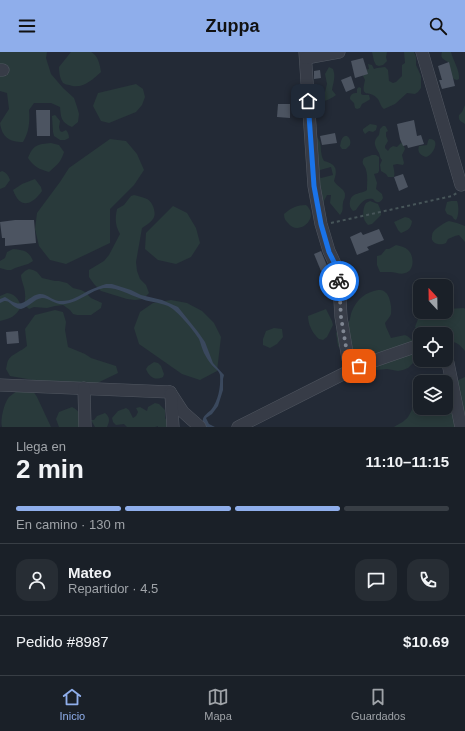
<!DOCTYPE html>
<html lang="es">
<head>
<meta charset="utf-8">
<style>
  :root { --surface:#1a2028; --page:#272d34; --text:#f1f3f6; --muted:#9fa3a8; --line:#383e45; --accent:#8faeeb }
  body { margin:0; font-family:Arial,sans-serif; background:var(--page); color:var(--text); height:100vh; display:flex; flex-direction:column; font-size:15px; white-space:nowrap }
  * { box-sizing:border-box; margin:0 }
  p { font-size:13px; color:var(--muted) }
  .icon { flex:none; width:22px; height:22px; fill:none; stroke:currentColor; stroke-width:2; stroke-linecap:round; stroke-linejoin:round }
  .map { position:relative; height:375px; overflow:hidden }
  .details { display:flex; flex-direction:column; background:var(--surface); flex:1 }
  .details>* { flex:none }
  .needle { width:26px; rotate:338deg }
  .fabs { position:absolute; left:413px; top:227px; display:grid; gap:8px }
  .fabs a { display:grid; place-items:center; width:40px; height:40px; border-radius:8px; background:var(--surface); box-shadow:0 2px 10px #0003,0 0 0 1px var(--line); font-size:20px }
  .pin { position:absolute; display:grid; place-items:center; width:34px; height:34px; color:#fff; margin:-17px; border-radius:8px; box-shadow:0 2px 6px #0006 }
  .courier { position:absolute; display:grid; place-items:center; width:40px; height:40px; margin:-20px; border:3px solid #1a73e8; border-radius:50%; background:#fff; color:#222; box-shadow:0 1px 5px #0007 }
  .headline em { font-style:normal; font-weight:600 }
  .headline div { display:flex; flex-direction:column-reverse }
  .headline { display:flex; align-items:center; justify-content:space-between; height:68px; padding:0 16px }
  h1 { font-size:26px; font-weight:600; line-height:30px }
  .bar { display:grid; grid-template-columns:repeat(4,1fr); gap:6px 4px; align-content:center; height:48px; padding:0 16px }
  .bar i { height:5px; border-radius:3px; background:var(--line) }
  .bar .on { background:var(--accent) }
  .bar p { grid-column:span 4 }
  .line { display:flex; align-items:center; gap:10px; padding:0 16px; border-top:1px solid var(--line) }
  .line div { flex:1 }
  .round { display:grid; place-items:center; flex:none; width:42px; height:42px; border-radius:12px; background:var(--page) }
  header { display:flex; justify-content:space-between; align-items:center; height:52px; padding:0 16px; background:var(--accent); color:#111; font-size:18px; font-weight:600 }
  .menu { display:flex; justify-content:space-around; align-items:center; height:56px; border-top:1px solid var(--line); background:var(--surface); font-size:11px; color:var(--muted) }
  .menu a { display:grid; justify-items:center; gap:2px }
  .menu .on { color:var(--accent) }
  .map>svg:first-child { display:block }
</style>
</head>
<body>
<header><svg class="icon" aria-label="menu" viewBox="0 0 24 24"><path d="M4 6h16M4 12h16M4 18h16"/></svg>Zuppa<svg class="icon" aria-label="search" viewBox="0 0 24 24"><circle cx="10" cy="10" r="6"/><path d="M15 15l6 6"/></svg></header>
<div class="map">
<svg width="465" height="375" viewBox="0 0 465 375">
  <rect width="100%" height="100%" fill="#232a36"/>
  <g fill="#293a3b" fill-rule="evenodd">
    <path d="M0,0H47L46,6L51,22L63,36L74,46L77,55L79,62L78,70L72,75C61,70 61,66 60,55L51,51H34L29,58C30,70 29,80 23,90C9,90 2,85 0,71L9,57L7,41L0,39Z"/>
    <path d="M71,0C76,0 87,0 91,0C98,3 100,13 101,20C92,28 82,38 69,33C67,33 65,32 63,31C60,27 59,20 59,15Z"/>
    <polygon points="372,0 387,0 386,5 387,9 383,13 379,14 376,13 374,9"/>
    <path d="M404,0H414L416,5V13L421,24V36L418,40L415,42L407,41L395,52L384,57C380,54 380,49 377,46C369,37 360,48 365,28L363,24V20L365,18L369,17L368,12L372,13L374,17L377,16L385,15L388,18L389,29L393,31L396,30L402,24V13L405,11Z"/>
    <path d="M442,0H451C453,8 460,19 459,27L457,28C449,27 450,17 448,10C443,7 440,6 442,0Z"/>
    <path d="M329,15L333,17C336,25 333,31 332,38L336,43C334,45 326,49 324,49L321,47L313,49V40L314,38C318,38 320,40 324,41L325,40L327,32L325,22Z"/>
    <polygon points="136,32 143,37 145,45 142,53 136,60 109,71 101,69 93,54 98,41"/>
    <path d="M359,35L361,36V42L363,43H369L370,47L369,48L362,52L360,56L357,57L355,56L354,51L350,47C350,42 353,41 357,41V37Z"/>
    <path d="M465,53V72C461,69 458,69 459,63L462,60Z"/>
    <path d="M55,63L56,64L60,69L59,75L60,79L62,80L66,78C68,80 69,83 69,86L65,88H60L54,84L53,80L52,65V64Z"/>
    <polygon points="370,72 376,73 377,74 376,78 373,80 369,79 365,82 363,79 363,77"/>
    <path d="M383,74H385L386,75L388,79L386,80V84L388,89L385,94V96L388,99L390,96L393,94L397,95L401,91L403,92L405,97L402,103L404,111L403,113L397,112L393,113C394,118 395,121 394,125H388L386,122L381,119L380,113L382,108C380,106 380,104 379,101C375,94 372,90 379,83L380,77Z"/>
    <path d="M345,84H347C350,86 351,89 350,93L346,97H342L340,94C341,90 341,86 345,84Z"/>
    <path d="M317,85C323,92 319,101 324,109C336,112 338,117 334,129C337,135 346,137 345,144C345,147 343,148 343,151C342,156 344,158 340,163L330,151L331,143H327L320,157C315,150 316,141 317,133L315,130L317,118L315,111L316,103C308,96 307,91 317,85ZM331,115L333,123L321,126L317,123L320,118Z"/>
    <polygon points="110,87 126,89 137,102 144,118 134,133 110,157 110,191 66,212 50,208 39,194 35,177 37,161 60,130 69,116"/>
    <path d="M429,87C441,86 434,103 426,105C420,103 417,100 419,94L427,93L428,89Z"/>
    <path d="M51,91L59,93L64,100C61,110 57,113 49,120C39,117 34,115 28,106C33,93 38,92 51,91Z"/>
    <path d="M372,103H376L379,105V119L378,121L374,122L377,131L376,137L382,142L383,146C380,152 376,151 373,147C364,145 360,152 356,158L353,159C350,156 349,153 350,149C352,140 362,142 367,138C367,132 368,124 366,118C366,116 364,114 363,112C362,109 363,108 364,106Z"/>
    <path d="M2,119C7,121 8,123 10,128L5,135L0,137V120Z"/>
    <path d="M35,127L41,135L42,139C32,153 20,158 13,138L22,132Z"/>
    <path d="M134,143C138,144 143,145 147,147C153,150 157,162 153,167C150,171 146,173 142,176L136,210L137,219L140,227L146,233L149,241L143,247L135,248L127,247L101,239L94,232L89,225V218L104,209L109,203L120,182C115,173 115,167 117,157L124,153L131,144Z"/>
    <path d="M370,149L378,152L381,159V163L372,172L368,173C362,168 362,157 366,151Z"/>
    <path d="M451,149H457C459,154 459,164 456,168L454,167L452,164L447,162L445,158L447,150Z"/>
    <path d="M306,153C321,166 298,185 288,171C285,168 284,166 284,162C291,156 297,153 306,153Z"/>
    <polygon points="173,154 187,161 196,176 200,191 191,205 176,212 158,208 145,197 146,181"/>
    <path d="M405,165L409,166L412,169C411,177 408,178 401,181L398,178L394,170Z"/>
    <path d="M449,169L457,171L465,174V190L459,183L455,184L448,187L446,191C441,194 430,192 432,184C432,179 437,176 440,174C443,172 445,170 449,169Z"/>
    <path d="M396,193C400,194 405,195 408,198C414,203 415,219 405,221C401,223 395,220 390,220C387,220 384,220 380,220L377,213V204L381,203L386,197H389Z"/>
    <path d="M13,197C24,198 29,199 33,209L28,212L15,216L11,218H7L0,216V209L5,206L7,200Z"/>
    <path d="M29,217L33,218L37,220L42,226L55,229H59L67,231L73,236L81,238L85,240L91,246L102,251L101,256L91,263H77L73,262L70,258L63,253L55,254L47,256L34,255L29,257C27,255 26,255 25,252C24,249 26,245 25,242C25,235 21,229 21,223L25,219Z"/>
    <path d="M378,238C381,238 383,238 385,240C390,243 392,256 391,262C390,265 387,268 385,271L386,275L391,286L405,283C412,286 417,294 420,301L418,306L408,316L403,318L398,319L387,317L377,318L367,317L338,294L336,281C339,277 345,275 348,271C351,267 350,263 352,259C357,247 366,240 378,238Z"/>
    <path d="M7,241C15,242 19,247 21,255C15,265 11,266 0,269V244Z"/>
    <polygon points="171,248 187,251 202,259 214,271 221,285 217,319 200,328 182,322 139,292 134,276 140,260 153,251"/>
    <path d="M464,256L465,257V299C459,292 456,289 446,290V282H420V283L415,275L418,267L423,260H446V257Z"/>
    <path d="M326,257L332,269L333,273L327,285L323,288L319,287C313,282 308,273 308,264Z"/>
    <path d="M55,258L63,260L66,270L65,278L68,295L85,302L91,306L116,314L118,321L85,337L10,324L6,317C7,314 7,309 9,307C11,303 23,298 27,294L26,286L25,277L35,263Z"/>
    <polygon points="274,276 282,277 283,285 277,292 270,296 263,293 263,287 266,279"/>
    <path d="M154,310L158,311L161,314L164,322L163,325C155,329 149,325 146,317L148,314Z"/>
    <path d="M465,325V375H394C399,372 405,369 408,365C412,359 413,353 420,349V356H446V350L454,345L456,329Z"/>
    <path d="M25,333L33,339L37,345L51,375H2C0,368 4,351 9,345C14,341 20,337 25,333Z"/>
    <polygon points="155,351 159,352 165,358 165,366 172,375 158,375 158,374 155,375 127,375 124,372 116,373 113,370 112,366 118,359 126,356 129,358 133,366 136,364 138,360 136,356 140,355 147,359 148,355"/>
    <path d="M72,355C80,358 82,367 84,375H59L56,367L59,360Z"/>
    <path d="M105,361C110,365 110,369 107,375H95L91,368H94L97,364Z"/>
  </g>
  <path fill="#3a485d" d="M106,232H112L131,238L141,243L162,248L178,255L198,280L205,290L213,311L224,323L223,327V338L218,354L212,362L206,366L209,372L215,375H206C204,372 202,370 203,367C204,363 208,361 211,358C218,349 221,335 220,323C219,318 214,316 211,312C208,308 206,305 204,301C202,297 201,292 199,287C194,279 177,258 168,254C159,250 148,250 139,246C128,242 117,235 104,236C91,238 80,250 65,252C56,254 50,246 42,246C34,247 29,255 21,257C19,257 17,256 15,255C9,251 8,246 0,251V247L5,245C9,247 12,250 16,251C24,254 31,243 39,242C47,241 51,248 59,249C70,250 79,244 88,239C94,236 100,234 106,232Z"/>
  <g fill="#4c5461">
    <polygon points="363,6 368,22 355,26 351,9"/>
    <polygon points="449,10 455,34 442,37 439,28 442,28 438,14"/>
    <polygon points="320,18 321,26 314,27 314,19"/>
    <polygon points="351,24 355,36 346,40 341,28"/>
    <polygon points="278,52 290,52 290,66 277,65"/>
    <polygon points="36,58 50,58 50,84 37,84"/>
    <polygon points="414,68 417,84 421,83 424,92 408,96 407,93 403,94 400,87 397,72"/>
    <polygon points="335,81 337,91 322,93 320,84"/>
    <polygon points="403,122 408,135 399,139 394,125"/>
    <polygon points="15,168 34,168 36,191 5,194 5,186 2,186 0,170"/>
    <polygon points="379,177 384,188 367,195 369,198 357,203 350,185 361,180 363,183"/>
    <polygon points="321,199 328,216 321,219 314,202"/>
    <polygon points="18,279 19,291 7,292 6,280"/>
  </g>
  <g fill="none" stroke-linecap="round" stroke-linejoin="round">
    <g stroke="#515761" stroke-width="13">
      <g id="minor">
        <polyline points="305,0 314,134 321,172 329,199 336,214 339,232 341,265 348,307 352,312 359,314 420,293"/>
        <polyline points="422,0 461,133"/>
        <polyline points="306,6 339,0"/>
        <polyline points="0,18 3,18"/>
        <polyline points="446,308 448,311 461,375"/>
        <polyline points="0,333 170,340"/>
        <polyline points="84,336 85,375"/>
        <polyline points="170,340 183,360 200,375"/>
        <polyline points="171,342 173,375"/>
        <polyline points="238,375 359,314"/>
      </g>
    </g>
    <polyline stroke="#475559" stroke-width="2" stroke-dasharray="3 3" stroke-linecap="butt" points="331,171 452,144 457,141"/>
    <use href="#minor" stroke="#373c47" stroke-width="12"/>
  </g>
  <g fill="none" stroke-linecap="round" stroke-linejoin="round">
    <polyline stroke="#7f8692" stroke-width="4" stroke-dasharray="0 7.2" points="339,229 341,265 348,307 352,312 359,314"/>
    <polyline stroke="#1a73e8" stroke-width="5" points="308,49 314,134 321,172 329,200 336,214 339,229"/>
  </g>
</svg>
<div class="fabs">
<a><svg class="needle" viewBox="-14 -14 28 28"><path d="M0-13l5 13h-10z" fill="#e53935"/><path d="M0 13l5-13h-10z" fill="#9fa3a8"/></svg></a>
<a><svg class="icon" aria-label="locate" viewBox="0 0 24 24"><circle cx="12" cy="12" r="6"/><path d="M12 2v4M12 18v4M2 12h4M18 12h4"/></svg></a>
<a><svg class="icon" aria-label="layers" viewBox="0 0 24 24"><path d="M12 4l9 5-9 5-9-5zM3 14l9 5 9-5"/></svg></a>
</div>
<div class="pin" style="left:359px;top:314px;background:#ea580c"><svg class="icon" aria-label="bag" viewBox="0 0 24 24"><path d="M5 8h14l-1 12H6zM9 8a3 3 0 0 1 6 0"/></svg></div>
<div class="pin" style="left:308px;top:49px;background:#1f2937"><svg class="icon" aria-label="home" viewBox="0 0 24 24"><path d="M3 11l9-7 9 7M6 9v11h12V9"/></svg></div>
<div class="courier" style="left:339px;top:229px"><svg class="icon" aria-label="bike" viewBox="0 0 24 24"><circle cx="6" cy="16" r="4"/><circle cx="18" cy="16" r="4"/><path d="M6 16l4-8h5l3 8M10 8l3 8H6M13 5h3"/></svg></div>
</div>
<section class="details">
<div class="headline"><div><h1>2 min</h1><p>Llega en</p></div><em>11:10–11:15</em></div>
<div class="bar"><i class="on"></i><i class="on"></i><i class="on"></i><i></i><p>En camino · 130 m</p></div>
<div class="line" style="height:72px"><a class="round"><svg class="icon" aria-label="person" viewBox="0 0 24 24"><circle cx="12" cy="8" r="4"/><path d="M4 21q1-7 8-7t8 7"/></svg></a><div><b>Mateo</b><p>Repartidor · 4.5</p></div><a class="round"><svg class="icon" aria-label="chat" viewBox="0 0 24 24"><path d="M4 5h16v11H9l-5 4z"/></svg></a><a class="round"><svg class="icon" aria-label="phone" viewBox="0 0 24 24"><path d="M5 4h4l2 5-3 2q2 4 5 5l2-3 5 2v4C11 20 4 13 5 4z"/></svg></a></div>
<div class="line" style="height:52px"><div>Pedido #8987</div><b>$10.69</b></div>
</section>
<nav class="menu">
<a class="on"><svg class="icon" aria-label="home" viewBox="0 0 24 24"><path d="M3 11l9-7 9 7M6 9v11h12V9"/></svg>Inicio</a>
<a><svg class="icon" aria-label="map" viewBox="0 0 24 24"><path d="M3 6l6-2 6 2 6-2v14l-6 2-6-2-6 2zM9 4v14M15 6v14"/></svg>Mapa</a>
<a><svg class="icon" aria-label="saved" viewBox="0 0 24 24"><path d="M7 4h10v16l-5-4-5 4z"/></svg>Guardados</a>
</nav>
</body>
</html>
